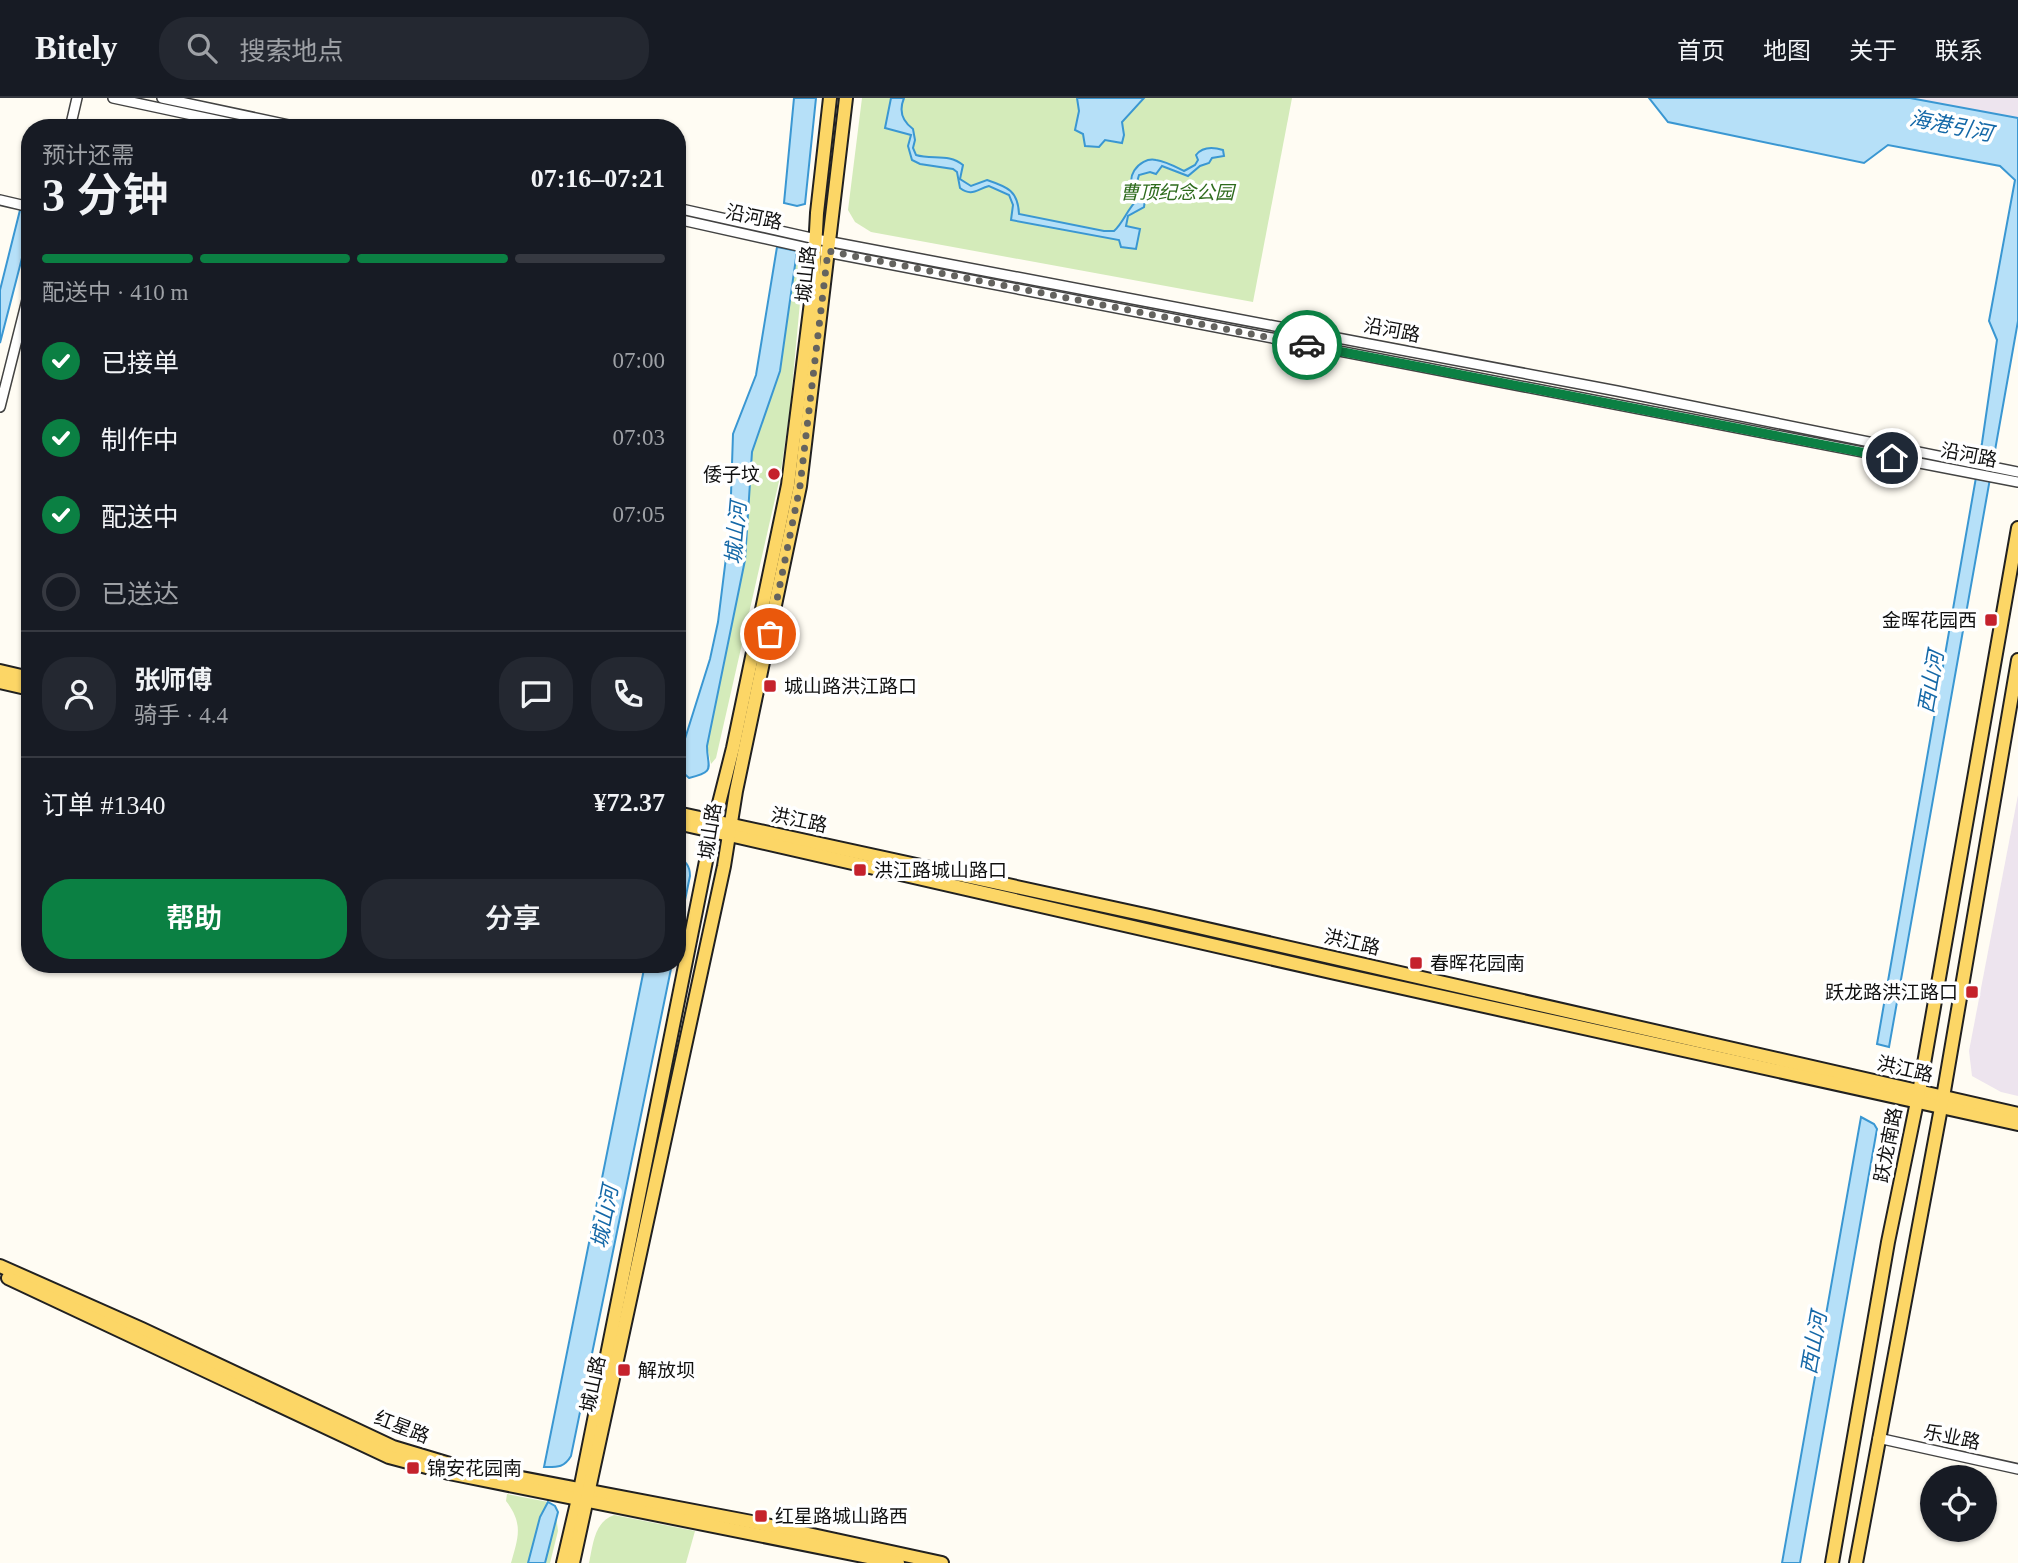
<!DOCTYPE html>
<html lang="zh">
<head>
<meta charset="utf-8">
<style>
  :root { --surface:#171b24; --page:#242831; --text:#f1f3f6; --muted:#9ea1a6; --line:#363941; --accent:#0b8043 }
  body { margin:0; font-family:"Times New Roman","Noto Sans SC",serif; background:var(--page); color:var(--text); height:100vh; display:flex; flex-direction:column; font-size:26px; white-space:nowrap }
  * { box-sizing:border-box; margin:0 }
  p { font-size:23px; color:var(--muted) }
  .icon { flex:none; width:38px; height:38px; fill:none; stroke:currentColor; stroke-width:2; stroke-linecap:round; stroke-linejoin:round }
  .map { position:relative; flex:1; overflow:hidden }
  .side { position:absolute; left:21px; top:21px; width:665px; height:854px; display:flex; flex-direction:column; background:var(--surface); border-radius:28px; box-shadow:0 2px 5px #0004 }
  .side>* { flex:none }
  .tools { position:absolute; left:1920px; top:1367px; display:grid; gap:14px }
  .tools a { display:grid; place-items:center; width:77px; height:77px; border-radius:50%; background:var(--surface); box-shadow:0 2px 5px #0004; font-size:35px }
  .pin { position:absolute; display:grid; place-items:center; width:60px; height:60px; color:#fff; margin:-30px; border:4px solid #fff; border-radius:50%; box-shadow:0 2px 7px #0007 }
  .courier { position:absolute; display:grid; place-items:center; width:70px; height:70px; margin:-35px; border:5px solid #0b8043; border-radius:50%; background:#fff; color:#222; box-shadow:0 2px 9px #0007 }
  .summary em { font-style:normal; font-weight:600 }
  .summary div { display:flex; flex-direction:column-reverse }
  .summary { display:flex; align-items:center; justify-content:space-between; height:119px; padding:0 21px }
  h1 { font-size:46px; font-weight:600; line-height:52px }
  .bar { display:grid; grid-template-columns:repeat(4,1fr); gap:10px 7px; align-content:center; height:84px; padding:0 21px }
  .bar i { height:9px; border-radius:5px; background:var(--line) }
  .bar .selected { background:var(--accent) }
  .bar p { grid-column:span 4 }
  .line { display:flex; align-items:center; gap:18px; padding:0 21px; border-top:2px solid var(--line) }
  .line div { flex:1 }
  .round { display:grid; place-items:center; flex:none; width:74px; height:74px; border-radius:28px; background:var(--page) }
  ol { padding:0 21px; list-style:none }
  li { display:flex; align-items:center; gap:21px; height:77px }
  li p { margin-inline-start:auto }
  li .icon { padding:7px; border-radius:50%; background:var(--accent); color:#fff; stroke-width:4 }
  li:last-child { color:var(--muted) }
  li i { width:38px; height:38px; border:4px solid var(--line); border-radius:50% }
  .button { display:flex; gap:14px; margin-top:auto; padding:14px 21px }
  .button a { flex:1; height:80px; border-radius:28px; background:var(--accent); color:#fff; font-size:28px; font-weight:600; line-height:80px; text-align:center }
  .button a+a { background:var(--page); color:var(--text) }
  header { display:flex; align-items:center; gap:42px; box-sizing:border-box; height:98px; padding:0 35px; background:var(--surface); border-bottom:2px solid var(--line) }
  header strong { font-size:33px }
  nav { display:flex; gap:38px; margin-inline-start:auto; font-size:24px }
  .search { width:490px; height:63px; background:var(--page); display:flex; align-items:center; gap:18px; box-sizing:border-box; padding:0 24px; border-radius:28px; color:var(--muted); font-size:26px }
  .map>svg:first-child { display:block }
</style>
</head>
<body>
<header>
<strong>Bitely</strong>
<div class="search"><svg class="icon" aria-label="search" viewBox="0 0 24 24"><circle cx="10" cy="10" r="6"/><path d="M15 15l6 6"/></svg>搜索地点</div>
<nav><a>首页</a><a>地图</a><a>关于</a><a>联系</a></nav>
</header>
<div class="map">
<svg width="2018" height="1465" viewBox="0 0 2018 1465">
  <rect width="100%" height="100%" fill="#fffcf3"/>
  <g fill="#ede4ee">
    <polygon points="1910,0 2018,0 2018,20"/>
    <polygon points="2018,697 2018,998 2001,994 1972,978 1969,953"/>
  </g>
  <g fill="#d4ebba">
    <polygon points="862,0 1292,0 1253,204 871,134 855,124 848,112"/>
    <polygon points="797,153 804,162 790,311 780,379 716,660 711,666 707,648 745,462 752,354 780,273"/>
    <path d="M507,1396L548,1404L555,1408L558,1433L550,1465H511C518,1440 524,1426 506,1403Z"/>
    <path d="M614,1417L695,1433L686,1465H589C593,1447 594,1424 614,1417Z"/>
  </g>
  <g fill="#b6e0f8" stroke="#3a97d2" stroke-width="2">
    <polygon points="794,0 816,0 805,106 797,108 784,105"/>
    <path d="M891,0H904C899,12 902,23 913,31L915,42L913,50L916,57C932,62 949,55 963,67L960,81L971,88L987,82C1008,89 1018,93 1019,116L1104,133H1114C1124,124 1127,111 1138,101V95C1121,83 1139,58 1156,62C1165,63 1176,69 1184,73L1195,67L1198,62L1196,57C1203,48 1213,49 1223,52L1224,58L1212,60L1209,65L1200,68L1188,78L1162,68L1156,76L1150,74L1139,77L1137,84L1146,95L1144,109L1128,118L1126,128L1140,131L1136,151L1121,149L1119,142L1011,122L1013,107L1009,97L989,88C977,91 972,99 960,90L957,74L953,71L920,66L912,62L908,48L911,37L885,30Z"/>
    <polygon points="1077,0 1144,0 1122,24 1124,37 1122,45 1105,42 1099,49 1085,48 1083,36 1075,32 1079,13"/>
    <polygon points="1649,0 1910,0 2018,20 2018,223 1889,949 1877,946 1982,345 1997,242 1989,223 2015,82 2000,68 1888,47 1864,65 1668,24"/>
    <polygon points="30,72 30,129 0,245 0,192"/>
    <path d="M777,149L797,153L780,273L752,354L745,462L707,648C707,670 717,673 689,680L680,672L678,663L710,561L718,524L730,427L733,336L756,277Z"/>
    <path d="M677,759C686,763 690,768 690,778L677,841Z"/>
    <path d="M645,866H672L571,1358C564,1370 557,1369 544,1369Z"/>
    <polygon points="1861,1019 1874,1026 1877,1031 1800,1465 1782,1465"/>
    <polygon points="548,1404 555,1408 558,1414 545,1465 528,1465 540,1419"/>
  </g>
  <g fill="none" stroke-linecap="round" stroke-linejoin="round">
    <g stroke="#434343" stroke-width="12">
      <g id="minor">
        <polyline points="113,0 253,30"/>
        <polyline points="162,0 303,30"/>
        <polyline points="70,30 77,0"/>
        <polyline points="0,102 30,109"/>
        <polyline points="677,110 816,141 1617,293 2018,374"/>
        <polyline points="677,121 816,152 2018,384"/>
        <polyline points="0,309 30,190"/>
        <polyline points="1878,1340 2018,1371"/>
      </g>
    </g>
    <g stroke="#212121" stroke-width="16">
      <g id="major">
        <polyline points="0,573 30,580"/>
        <polyline points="0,584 30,591"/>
        <polyline points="677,715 1150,818 2018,1016"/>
        <polyline points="677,725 1335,875 2018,1026"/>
        <polyline points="0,1168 142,1231 393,1349 453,1367 757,1425 942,1465"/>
        <polyline points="8,1180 389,1359 449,1375 898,1465"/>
        <polyline points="563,1465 580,1392 712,733 733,650 788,387 813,188 817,115 830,0"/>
        <polyline points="573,1465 724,768 736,693 800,388 846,0"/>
        <polyline points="1832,1465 1888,1144 1919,994 2018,430"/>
        <polyline points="1856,1465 1943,999 2018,562"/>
      </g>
    </g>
    <use href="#minor" stroke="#fff" stroke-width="9"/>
    <use href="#major" stroke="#fcd666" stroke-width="12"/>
  </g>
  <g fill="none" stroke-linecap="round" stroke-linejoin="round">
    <polyline stroke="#64635f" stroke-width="7" stroke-dasharray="0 12.6" points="770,536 800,388 828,153 1307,247"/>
    <polyline stroke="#0b8043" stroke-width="9" points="1307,247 1892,360"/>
  </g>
  <g fill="#c5222c" stroke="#fff" stroke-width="2.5">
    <circle cx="774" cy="376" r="7"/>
    <rect x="1984" y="515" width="14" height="14" rx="3.5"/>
    <rect x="763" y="581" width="14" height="14" rx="3.5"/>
    <rect x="853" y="765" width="14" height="14" rx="3.5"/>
    <rect x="1409" y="858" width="14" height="14" rx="3.5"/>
    <rect x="1965" y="887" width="14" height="14" rx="3.5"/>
    <rect x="617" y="1265" width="14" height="14" rx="3.5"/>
    <rect x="406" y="1363" width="14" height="14" rx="3.5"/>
    <rect x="754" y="1411" width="14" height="14" rx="3.5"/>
  </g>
  <g text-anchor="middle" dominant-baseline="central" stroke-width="7" stroke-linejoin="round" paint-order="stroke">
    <g font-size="19" font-style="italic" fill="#2e6b1d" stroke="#fff">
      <text x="1177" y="94">曹顶纪念公园</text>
    </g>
    <g font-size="19" fill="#101010" stroke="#fff">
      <text transform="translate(754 119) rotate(12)">沿河路</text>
      <text transform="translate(806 176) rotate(-84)">城山路</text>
      <text transform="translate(1392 232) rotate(11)">沿河路</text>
      <text transform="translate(1969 357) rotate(11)">沿河路</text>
      <text transform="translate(799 722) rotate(12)">洪江路</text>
      <text transform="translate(710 733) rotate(-81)">城山路</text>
      <text transform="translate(1352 844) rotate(13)">洪江路</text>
      <text transform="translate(1905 971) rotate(13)">洪江路</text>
      <text transform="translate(1888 1047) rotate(-79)">跃龙南路</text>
      <text transform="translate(593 1286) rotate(-78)">城山路</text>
      <text transform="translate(402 1329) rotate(21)">红星路</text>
      <text transform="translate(1952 1339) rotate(12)">乐业路</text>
    </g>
    <g font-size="19" fill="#101010" stroke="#fff" text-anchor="start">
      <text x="760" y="376" text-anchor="end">倭子坟</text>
      <text x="1977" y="522" text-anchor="end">金晖花园西</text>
      <text x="784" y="588">城山路洪江路口</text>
      <text x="874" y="772">洪江路城山路口</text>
      <text x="1430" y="865">春晖花园南</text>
      <text x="1958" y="894" text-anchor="end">跃龙路洪江路口</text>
      <text x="638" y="1272">解放坝</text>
      <text x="427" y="1370">锦安花园南</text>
      <text x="775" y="1418">红星路城山路西</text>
    </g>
    <g font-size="21" font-style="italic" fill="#1468a7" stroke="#fff">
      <text transform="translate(1951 28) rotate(11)">海港引河</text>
      <text transform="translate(736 435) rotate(-85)">城山河</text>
      <text transform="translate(1931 584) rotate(-80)">西山河</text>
      <text transform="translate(605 1119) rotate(-79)">城山河</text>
      <text transform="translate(1814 1245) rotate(-80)">西山河</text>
    </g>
  </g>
</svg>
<div class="tools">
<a><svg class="icon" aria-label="locate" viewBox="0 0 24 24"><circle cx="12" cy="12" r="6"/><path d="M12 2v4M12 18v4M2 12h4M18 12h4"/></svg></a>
</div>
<div class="pin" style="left:770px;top:536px;background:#ea580c"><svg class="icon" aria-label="bag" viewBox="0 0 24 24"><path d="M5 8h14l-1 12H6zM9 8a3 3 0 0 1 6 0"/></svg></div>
<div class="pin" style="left:1892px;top:360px;background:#1f2937"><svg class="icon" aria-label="home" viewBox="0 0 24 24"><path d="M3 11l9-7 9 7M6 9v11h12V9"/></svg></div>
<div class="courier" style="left:1307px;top:247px"><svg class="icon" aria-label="car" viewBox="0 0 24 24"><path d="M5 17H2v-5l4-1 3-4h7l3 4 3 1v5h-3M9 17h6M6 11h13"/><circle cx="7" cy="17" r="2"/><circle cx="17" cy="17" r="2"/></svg></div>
<section class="side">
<div class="summary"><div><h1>3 分钟</h1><p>预计还需</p></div><em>07:16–07:21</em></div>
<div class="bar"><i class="selected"></i><i class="selected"></i><i class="selected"></i><i></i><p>配送中 · 410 m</p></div>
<ol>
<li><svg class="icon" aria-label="check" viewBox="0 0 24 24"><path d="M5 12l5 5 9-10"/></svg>已接单<p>07:00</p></li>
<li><svg class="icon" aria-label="check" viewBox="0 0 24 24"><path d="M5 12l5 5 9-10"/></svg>制作中<p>07:03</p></li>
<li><svg class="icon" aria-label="check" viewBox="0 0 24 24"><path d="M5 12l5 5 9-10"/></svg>配送中<p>07:05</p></li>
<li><i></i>已送达</li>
</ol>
<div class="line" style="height:126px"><a class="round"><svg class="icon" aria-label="person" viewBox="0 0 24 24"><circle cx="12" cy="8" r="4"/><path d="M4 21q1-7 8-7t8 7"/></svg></a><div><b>张师傅</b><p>骑手 · 4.4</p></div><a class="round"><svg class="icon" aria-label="chat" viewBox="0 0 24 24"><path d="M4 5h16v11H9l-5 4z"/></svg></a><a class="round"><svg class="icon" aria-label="phone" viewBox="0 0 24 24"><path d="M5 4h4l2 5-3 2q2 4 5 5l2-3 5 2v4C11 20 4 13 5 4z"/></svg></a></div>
<div class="line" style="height:91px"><div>订单 #1340</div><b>¥72.37</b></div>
<div class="button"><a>帮助</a><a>分享</a></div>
</section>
</div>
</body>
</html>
